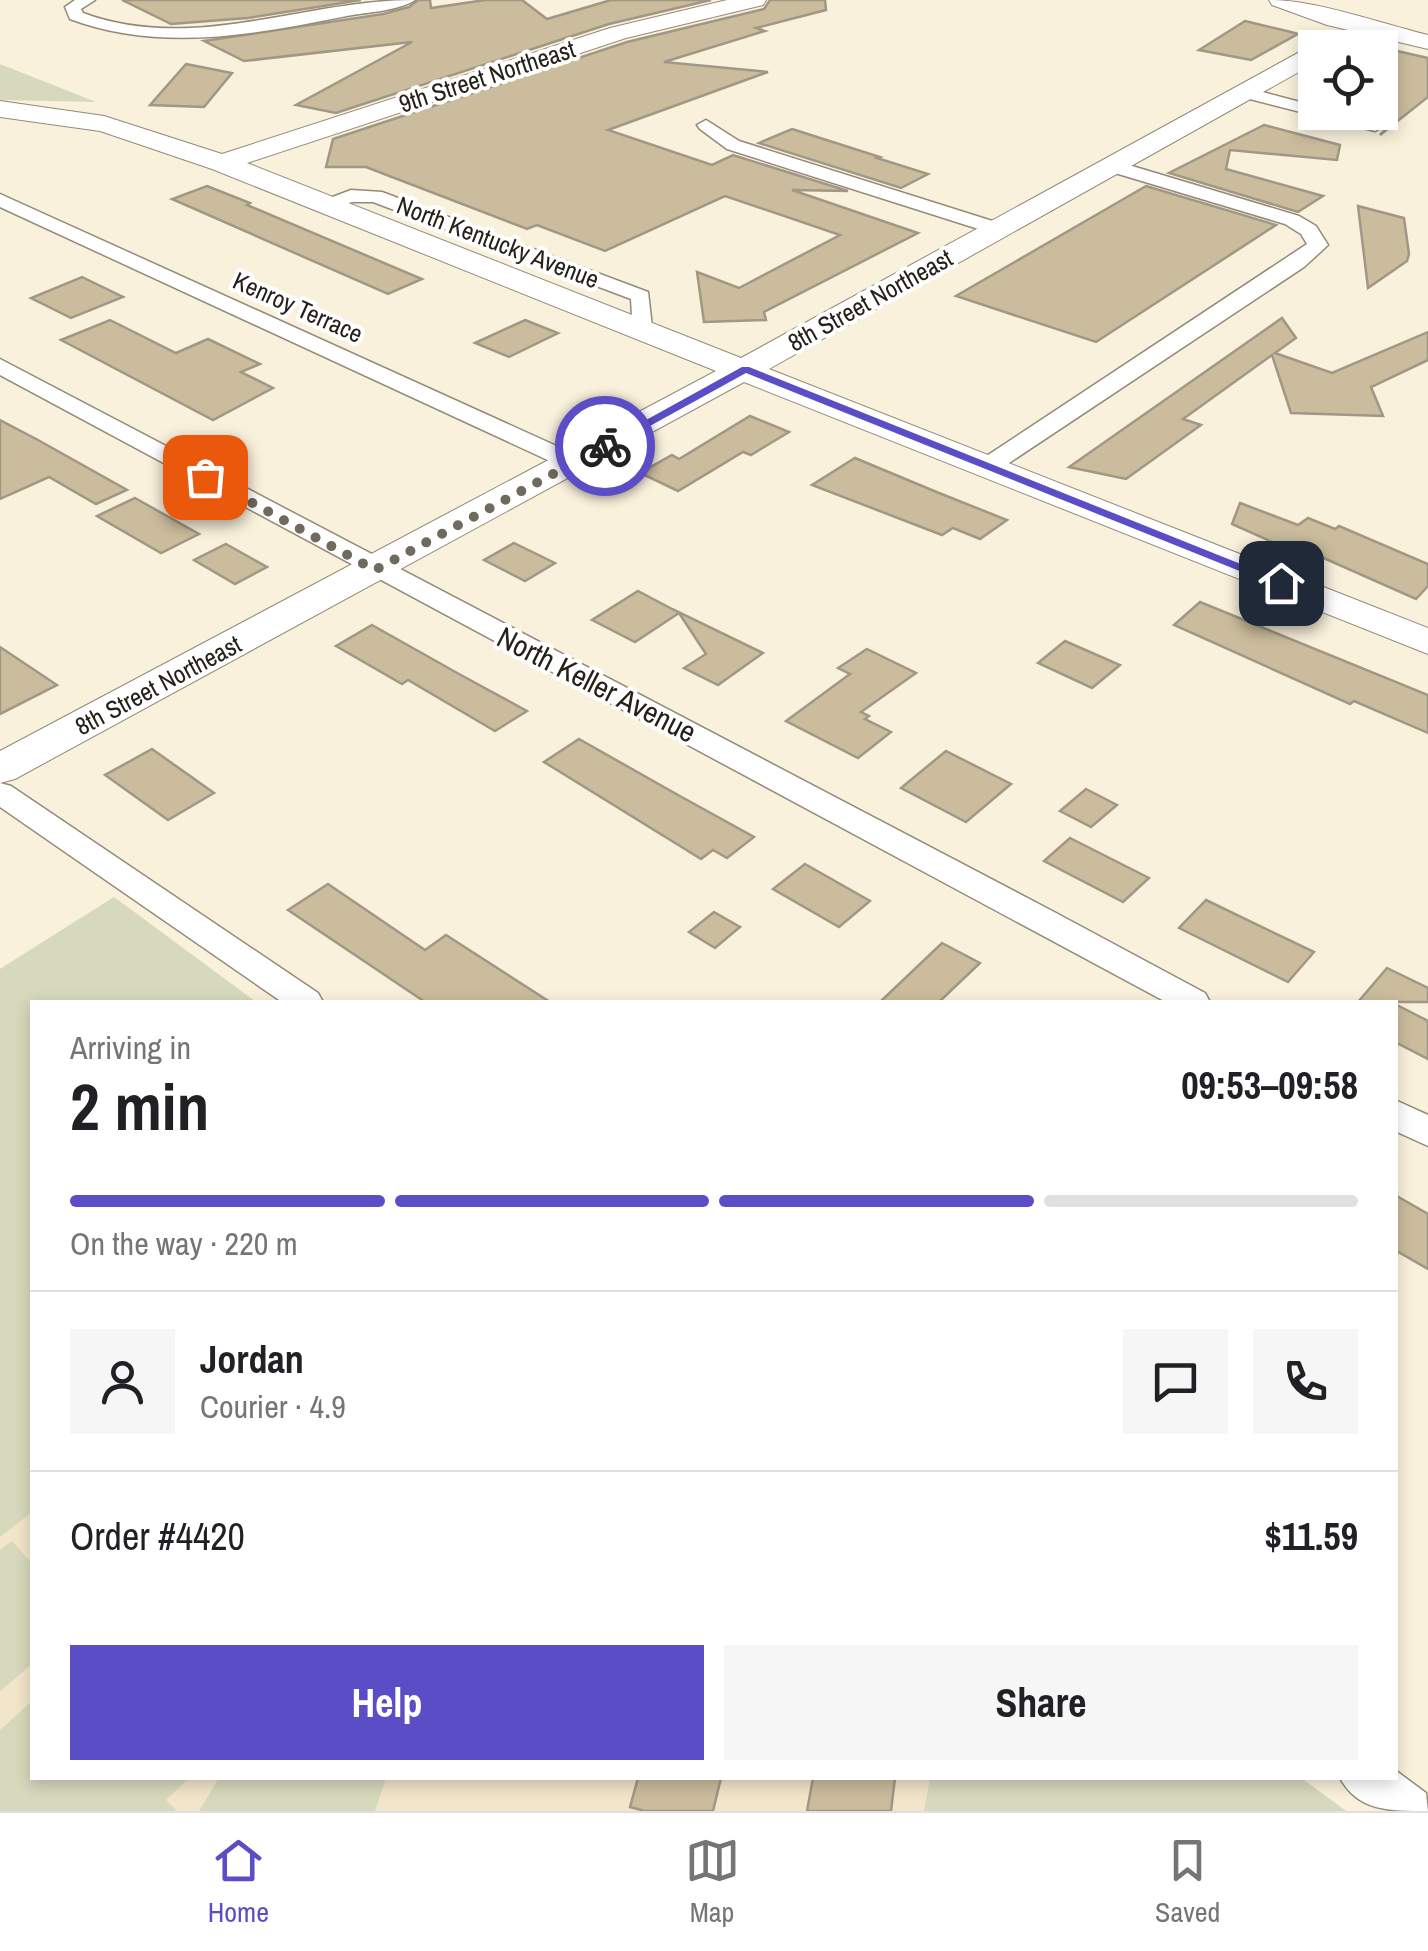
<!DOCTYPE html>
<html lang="en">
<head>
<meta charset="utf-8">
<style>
  :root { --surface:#fff; --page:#f6f6f6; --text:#202124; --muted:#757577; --line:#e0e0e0; --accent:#5b4dc5 }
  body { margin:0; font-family:"Archivo Narrow",sans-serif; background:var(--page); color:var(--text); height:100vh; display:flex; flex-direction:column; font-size:38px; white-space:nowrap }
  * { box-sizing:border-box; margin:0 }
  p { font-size:32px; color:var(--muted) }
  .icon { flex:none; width:55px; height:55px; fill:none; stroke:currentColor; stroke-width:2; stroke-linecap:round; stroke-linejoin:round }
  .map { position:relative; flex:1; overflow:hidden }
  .panel { position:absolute; left:30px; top:1000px; width:1368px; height:780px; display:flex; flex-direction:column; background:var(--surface); border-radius:0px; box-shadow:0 5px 15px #0003 }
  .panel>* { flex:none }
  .controls { position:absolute; left:1298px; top:30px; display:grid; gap:20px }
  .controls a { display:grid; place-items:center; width:100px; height:100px; border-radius:0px; background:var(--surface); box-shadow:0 5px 15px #0003; font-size:50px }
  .pin { position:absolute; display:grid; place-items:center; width:85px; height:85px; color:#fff; margin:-42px; border-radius:20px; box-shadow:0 5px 15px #0006 }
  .courier { position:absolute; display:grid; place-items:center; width:100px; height:100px; margin:-50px; border:8px solid #5b4dc5; border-radius:50%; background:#fff; color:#222; box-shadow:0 2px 12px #0007 }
  .head em { font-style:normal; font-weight:700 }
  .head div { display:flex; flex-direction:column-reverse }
  .head { display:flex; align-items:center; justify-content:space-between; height:170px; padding:0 40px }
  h1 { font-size:65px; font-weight:700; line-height:75px }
  .bar { display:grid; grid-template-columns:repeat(4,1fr); gap:15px 10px; align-content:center; height:120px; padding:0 40px }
  .bar i { height:12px; border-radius:8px; background:var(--line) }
  .bar .current { background:var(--accent) }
  .bar p { grid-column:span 4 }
  .line { display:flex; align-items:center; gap:25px; padding:0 40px; border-top:2px solid var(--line) }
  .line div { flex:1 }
  .round { display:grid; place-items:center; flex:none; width:105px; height:105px; border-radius:0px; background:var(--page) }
  .cta { display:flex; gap:20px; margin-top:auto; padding:20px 40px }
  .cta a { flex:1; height:115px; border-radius:0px; background:var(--accent); color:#fff; font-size:40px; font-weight:700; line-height:115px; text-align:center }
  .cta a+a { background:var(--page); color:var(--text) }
  .tabs { display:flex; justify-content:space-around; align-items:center; height:140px; border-top:2px solid var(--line); background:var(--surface); font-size:28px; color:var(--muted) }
  .tabs a { display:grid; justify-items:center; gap:5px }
  .tabs .current { color:var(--accent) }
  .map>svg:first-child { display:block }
</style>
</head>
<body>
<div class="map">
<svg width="1428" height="1811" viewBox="0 0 1428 1811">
  <rect width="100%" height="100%" fill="#faf1dc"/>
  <polygon fill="#f2e5ca" points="114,897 256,1002 32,1002 32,1778 1301,1778 1346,1811 0,1811 0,969"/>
  <g fill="#d6d9bc">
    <polygon points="0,64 96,102 0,100"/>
    <polygon points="114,897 256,1002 32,1002 32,1512 0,1537 0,969"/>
    <polygon points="12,1541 32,1564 32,1664 0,1691 0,1550"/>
    <polygon points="32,1701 32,1778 189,1778 166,1800 177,1811 0,1811 0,1730"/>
    <polygon points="219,1778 386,1778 375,1811 199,1811"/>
    <polygon points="930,1778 1301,1778 1346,1811 924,1811"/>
  </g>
  <g fill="#cabc9c" stroke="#a09885" stroke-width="2.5">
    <polygon points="122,0 361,0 248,18 171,24"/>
    <polygon points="418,0 430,0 431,8 485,0 522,0 547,19 611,0 711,0 609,24 336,113 296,105 412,42 244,61 204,41 383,14 409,7"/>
    <polygon points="770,0 825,0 826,10 756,28 765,31 664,62 768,72 608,130 712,165 733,155 848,191 792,190 918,233 764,312 766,320 704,322 697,272 739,288 840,235 725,196 605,251 537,225 527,229 366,167 326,167 333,139 627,42 764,9"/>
    <polygon points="1245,21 1287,31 1298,34 1251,60 1199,50"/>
    <polygon points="1380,47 1428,58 1428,97 1380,135 1388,127 1380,121"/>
    <polygon points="186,64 232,73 204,107 150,105"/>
    <polygon points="1264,125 1340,145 1337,160 1230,150 1226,169 1323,196 1298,212 1169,173"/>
    <polygon points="792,129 880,157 877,158 928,174 901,188 759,143"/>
    <polygon points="207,186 250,203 247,205 422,279 388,294 172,199"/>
    <polygon points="1146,186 1276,225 1096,342 956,296"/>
    <polygon points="1358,206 1404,218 1409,254 1407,261 1368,288"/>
    <polygon points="82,277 123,297 71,318 31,298"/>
    <polygon points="1282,318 1296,338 1275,353 1332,373 1428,332 1428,360 1371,387 1383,416 1291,413 1272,355 1183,419 1201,425 1126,479 1069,467"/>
    <polygon points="110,320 176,353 208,339 260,364 241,372 273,388 213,420 61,340"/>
    <polygon points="525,320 558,333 509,357 475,343"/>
    <polygon points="750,416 789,432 751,455 743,452 678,491 640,473 672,455 679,459"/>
    <polygon points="0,420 38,440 127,490 96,504 49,477 0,499"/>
    <polygon points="855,458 939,493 1007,520 980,539 953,528 942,535 812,485"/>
    <polygon points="135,498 199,534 161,553 97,516"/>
    <polygon points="1240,503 1298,525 1308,518 1335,529 1339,526 1428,564 1428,586 1416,599 1310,552 1304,556 1232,524"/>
    <polygon points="514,543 555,563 525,581 484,560"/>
    <polygon points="226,544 267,567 235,584 194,560"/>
    <polygon points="638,591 672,609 763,653 718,685 684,668 706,654 679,613 635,642 592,620"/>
    <polygon points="1200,602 1428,695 1428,733 1354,701 1350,704 1174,625"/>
    <polygon points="372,625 459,674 527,711 495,731 408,680 402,684 336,646"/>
    <polygon points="1065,641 1120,665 1092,688 1038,663"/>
    <polygon points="0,647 57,685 0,714"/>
    <polygon points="867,649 916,673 861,712 869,716 865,719 891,732 858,758 786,721 850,674 838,668"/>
    <polygon points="579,739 678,795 754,837 727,858 713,850 701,859 544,762"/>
    <polygon points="152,749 214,793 168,820 105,775"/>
    <polygon points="946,751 1011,784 966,822 901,788"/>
    <polygon points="1086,789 1117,805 1091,827 1060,811"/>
    <polygon points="1070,838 1149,878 1123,902 1044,861"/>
    <polygon points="805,864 870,901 839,927 773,889"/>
    <polygon points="328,884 425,950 446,935 550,1002 425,1002 288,910"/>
    <polygon points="1206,900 1314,952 1288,982 1179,928"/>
    <polygon points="714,912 740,927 715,948 689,932"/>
    <polygon points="942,943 980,963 939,1002 880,1002"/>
    <polygon points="1387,968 1428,988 1428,1002 1358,1002"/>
    <polygon points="1395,1004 1428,1021 1428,1059 1395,1042"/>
    <polygon points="1395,1195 1428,1214 1428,1269 1395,1250"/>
    <polygon points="638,1778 721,1778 713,1811 645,1811 630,1807"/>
    <polygon points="813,1778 895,1778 891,1811 807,1811"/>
  </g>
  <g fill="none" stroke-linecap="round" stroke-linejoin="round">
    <g stroke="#938a78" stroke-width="3">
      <g id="street">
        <path d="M75,0H95L81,9L83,13C194,54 302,0 415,0C398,11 368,12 347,16C255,34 161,53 70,19L65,7Z"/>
        <polygon points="1244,87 1315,106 1315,112 1344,112 1384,126 1375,131 1238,96 1238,88"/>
        <polygon points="706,120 739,141 1005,225 1008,229 998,235 991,233 727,149 700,129 697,125"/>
        <polygon points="1112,160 1299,216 1316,226 1328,245 1304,267 997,471 979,471 976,466 979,461 1307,244 1301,234 1285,224 1105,170 1105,162"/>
        <polygon points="351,190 382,192 648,292 652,327 641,333 633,332 631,299 373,202 352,202 324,210 314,204"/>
        <polygon points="0,194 583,458 586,463 574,470 565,468 0,207"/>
        <polygon points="0,359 1056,913 1205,993 1210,1002 1166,1002 0,375"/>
        <polygon points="0,783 11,786 318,993 323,1002 282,1002 0,807"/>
        <polygon points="1395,1100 1428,1115 1428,1146 1395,1131"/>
        <path d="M1395,1770L1426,1793L1428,1811C1388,1811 1358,1811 1340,1778H1395Z"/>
      </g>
    </g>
    <g stroke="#938a78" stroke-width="2">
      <g id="secondary">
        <polygon points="727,0 766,0 763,5 626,38 247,163 741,358 1307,48 1322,48 1315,48 1315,63 769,369 1428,628 1428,654 744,382 15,779 0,783 0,751 716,371 212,169 100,131 0,117 0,101 104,116 222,154 610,28"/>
        <path d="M1269,0C1317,0 1379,23 1428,35V49L1327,25L1272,5Z"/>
      </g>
    </g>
    <use href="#street" fill="#fff" fill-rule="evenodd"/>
    <use href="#secondary" fill="#fff" fill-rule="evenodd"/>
  </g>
  <polygon fill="#5b4dc5" points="742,367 749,367 1288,583 1277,586 746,373 610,448 599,446"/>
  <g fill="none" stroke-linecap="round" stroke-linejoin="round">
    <polyline stroke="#6f6a5d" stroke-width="10" stroke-dasharray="0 18" points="205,477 375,570 605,446"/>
  </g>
  <g text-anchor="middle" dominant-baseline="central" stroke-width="8" stroke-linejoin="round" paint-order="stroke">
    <g font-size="25" fill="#242119" stroke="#fff">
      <text transform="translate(487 76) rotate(-18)">9th Street Northeast</text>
      <text transform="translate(498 242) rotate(21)">North Kentucky Avenue</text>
      <text transform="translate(870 300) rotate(-29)">8th Street Northeast</text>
      <text transform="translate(298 307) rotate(24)">Kenroy Terrace</text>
      <text transform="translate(158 685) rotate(-28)">8th Street Northeast</text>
    </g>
    <g font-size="30" fill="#242119" stroke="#fff">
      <text transform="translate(597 684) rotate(27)">North Keller Avenue</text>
    </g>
  </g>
</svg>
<div class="controls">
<a><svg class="icon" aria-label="locate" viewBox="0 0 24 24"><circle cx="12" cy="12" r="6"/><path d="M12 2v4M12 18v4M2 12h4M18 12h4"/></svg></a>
</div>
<div class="pin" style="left:205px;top:477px;background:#ea580c"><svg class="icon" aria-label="bag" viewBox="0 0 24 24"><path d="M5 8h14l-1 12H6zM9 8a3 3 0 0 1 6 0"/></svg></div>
<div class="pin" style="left:1281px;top:583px;background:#1f2937"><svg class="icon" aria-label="home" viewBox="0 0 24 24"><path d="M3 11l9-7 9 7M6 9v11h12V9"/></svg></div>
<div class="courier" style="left:605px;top:446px"><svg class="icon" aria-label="bike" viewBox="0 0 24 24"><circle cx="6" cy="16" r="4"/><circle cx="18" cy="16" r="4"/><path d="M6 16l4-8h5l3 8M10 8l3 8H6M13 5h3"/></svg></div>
<section class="panel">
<div class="head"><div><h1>2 min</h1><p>Arriving in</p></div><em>09:53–09:58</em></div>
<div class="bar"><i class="current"></i><i class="current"></i><i class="current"></i><i></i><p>On the way · 220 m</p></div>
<div class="line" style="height:180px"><a class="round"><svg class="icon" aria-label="person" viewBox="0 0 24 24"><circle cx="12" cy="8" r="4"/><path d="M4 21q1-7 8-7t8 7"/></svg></a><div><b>Jordan</b><p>Courier · 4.9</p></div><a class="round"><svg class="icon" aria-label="chat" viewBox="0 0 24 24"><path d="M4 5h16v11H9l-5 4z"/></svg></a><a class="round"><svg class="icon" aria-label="phone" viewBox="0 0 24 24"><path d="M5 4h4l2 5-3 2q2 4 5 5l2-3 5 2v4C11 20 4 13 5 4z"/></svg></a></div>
<div class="line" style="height:130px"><div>Order #4420</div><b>$11.59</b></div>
<div class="cta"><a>Help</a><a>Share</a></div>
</section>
</div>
<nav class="tabs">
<a class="current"><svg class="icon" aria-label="home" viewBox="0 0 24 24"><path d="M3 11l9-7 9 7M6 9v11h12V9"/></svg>Home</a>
<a><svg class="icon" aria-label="map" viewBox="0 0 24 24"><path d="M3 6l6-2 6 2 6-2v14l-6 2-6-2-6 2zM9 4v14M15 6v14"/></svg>Map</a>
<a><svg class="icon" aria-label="saved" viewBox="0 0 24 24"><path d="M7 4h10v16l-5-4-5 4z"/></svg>Saved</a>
</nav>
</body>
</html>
